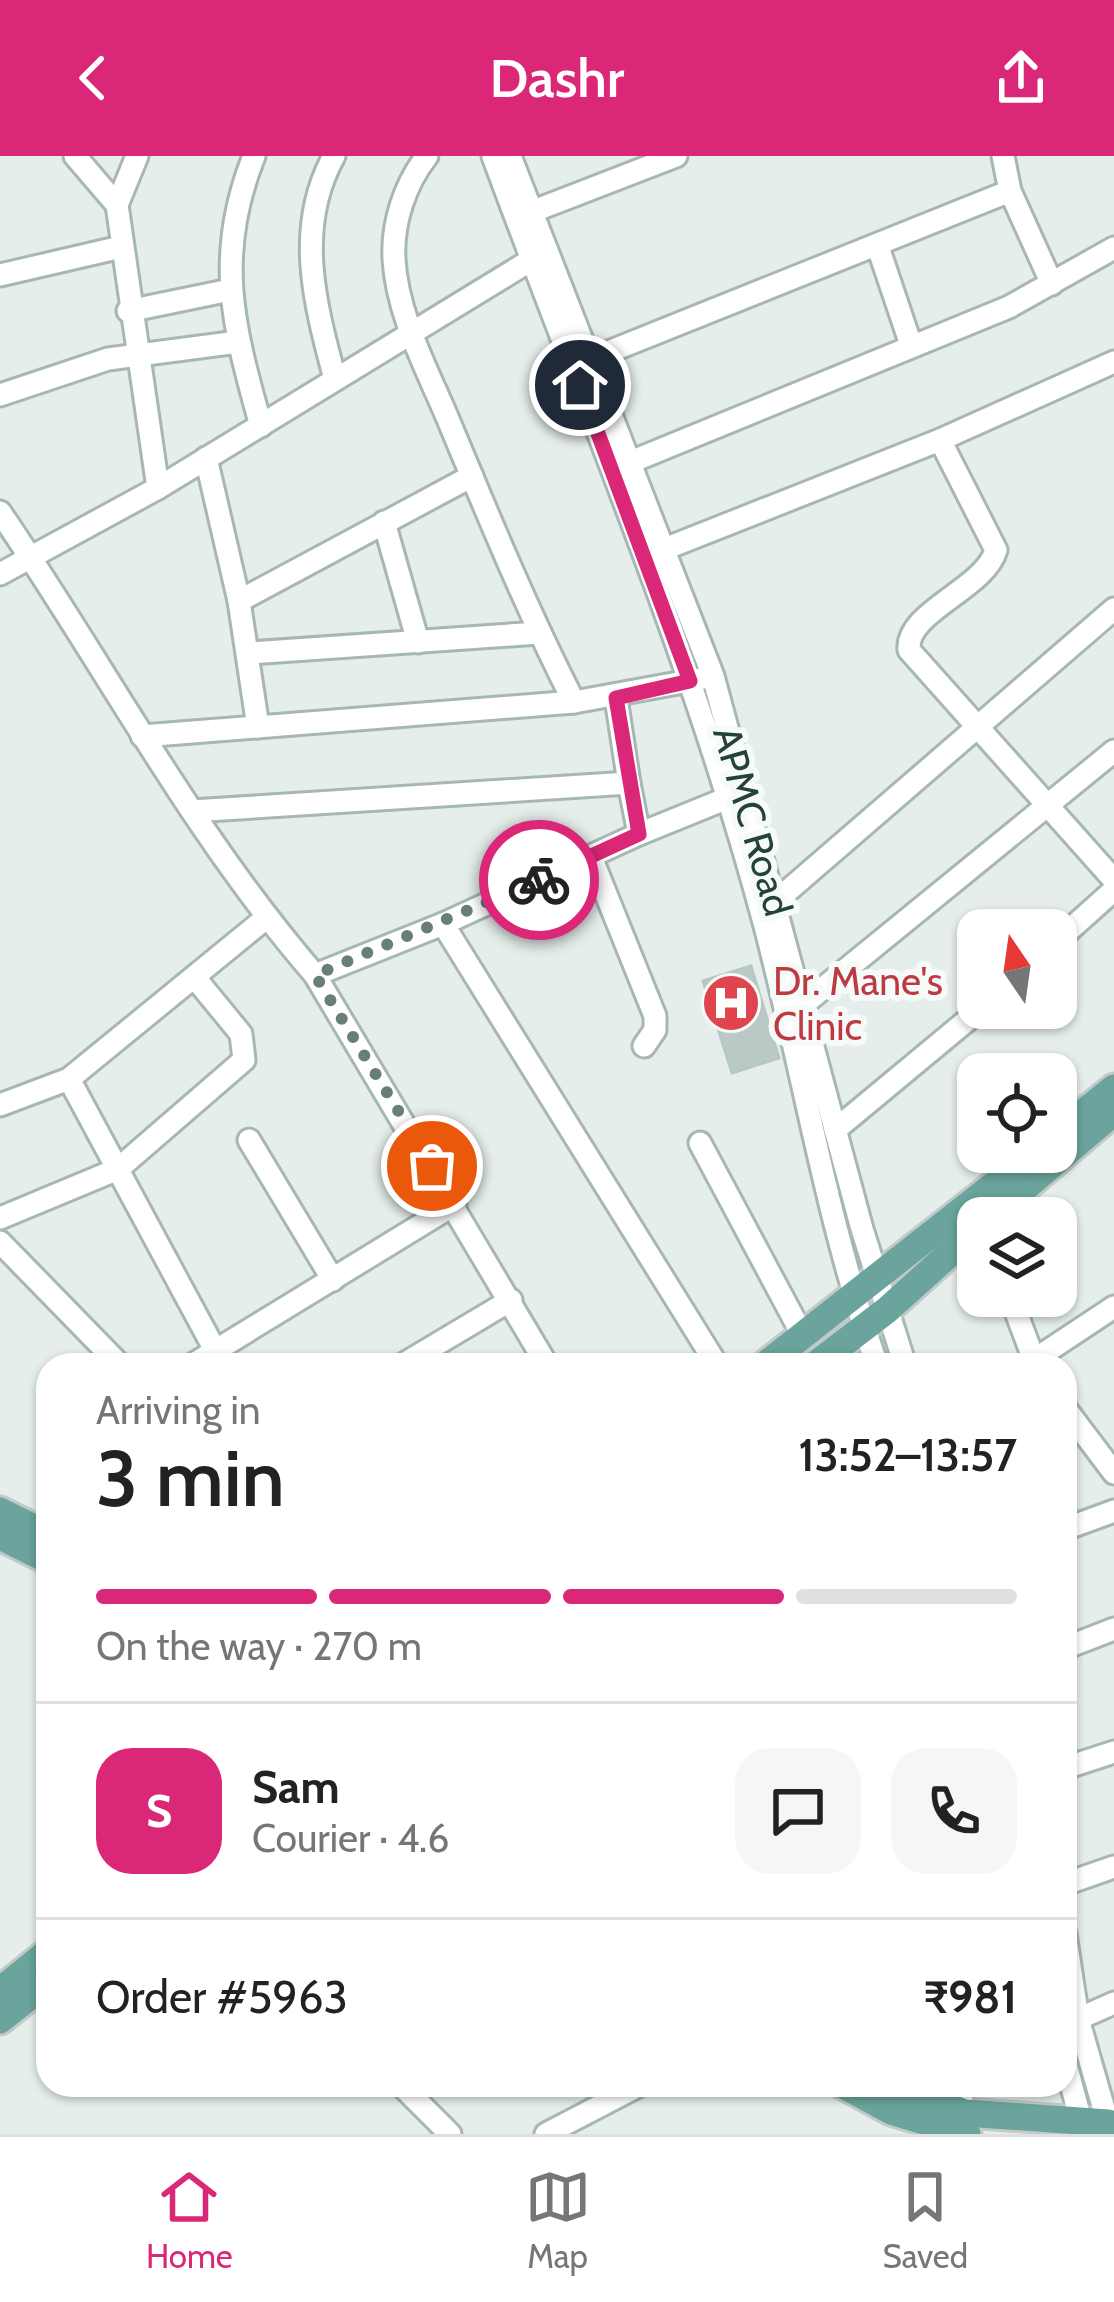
<!DOCTYPE html>
<html lang="en">
<head>
<meta charset="utf-8">
<style>
  :root { --surface:#fff; --page:#f6f6f6; --text:#222; --muted:#767676; --line:#e0e0e0; --accent:#db2777 }
  body { margin:0; font-family:Cabin,sans-serif; background:var(--page); color:var(--text); height:100vh; display:flex; flex-direction:column; font-size:45px; white-space:nowrap }
  * { box-sizing:border-box; margin:0 }
  p { font-size:39px; color:var(--muted) }
  .icon { flex:none; width:66px; height:66px; fill:none; stroke:currentColor; stroke-width:2; stroke-linecap:round; stroke-linejoin:round }
  .map { position:relative; flex:1; overflow:hidden }
  .drawer { position:absolute; left:36px; top:1197px; width:1041px; height:744px; display:flex; flex-direction:column; background:var(--surface); border-radius:36px; box-shadow:0 3px 9px #0004 }
  .drawer>* { flex:none }
  .needle { width:78px; rotate:347deg }
  .buttons { position:absolute; left:957px; top:753px; display:grid; gap:24px }
  .buttons a { display:grid; place-items:center; width:120px; height:120px; border-radius:24px; background:var(--surface); box-shadow:0 3px 9px #0004; font-size:60px }
  .pin { position:absolute; display:grid; place-items:center; width:102px; height:102px; color:#fff; margin:-51px; border:6px solid #fff; border-radius:50%; box-shadow:0 3px 12px #0007 }
  .courier { position:absolute; display:grid; place-items:center; width:120px; height:120px; margin:-60px; border:9px solid #db2777; border-radius:50%; background:#fff; color:#222; box-shadow:0 3px 15px #0007 }
  .overview em { font-style:normal; font-weight:600 }
  .overview div { display:flex; flex-direction:column-reverse }
  .overview { display:flex; align-items:center; justify-content:space-between; height:204px; padding:0 60px }
  h1 { font-size:78px; font-weight:600; line-height:90px }
  .bar { display:grid; grid-template-columns:repeat(4,1fr); gap:18px 12px; align-content:center; height:144px; padding:0 60px }
  .bar i { height:15px; border-radius:9px; background:var(--line) }
  .bar .active { background:var(--accent) }
  .bar p { grid-column:span 4 }
  .line { display:flex; align-items:center; gap:30px; padding:0 60px; border-top:3px solid var(--line) }
  .line div { flex:1 }
  .round { display:grid; place-items:center; flex:none; width:126px; height:126px; border-radius:36px; background:var(--page) }
  header { display:flex; justify-content:space-between; align-items:center; height:156px; padding:0 60px; background:var(--accent); color:#fff; font-size:54px; font-weight:600 }
  .tab-bar { display:flex; justify-content:space-around; align-items:center; height:168px; border-top:3px solid var(--line); background:var(--surface); font-size:33px; color:var(--muted) }
  .tab-bar a { display:grid; justify-items:center; gap:6px }
  .tab-bar .active { color:var(--accent) }
  .map>svg:first-child { display:block }
</style>
</head>
<body>
<header><svg class="icon" aria-label="back" viewBox="0 0 24 24"><path d="M15 5l-7 7 7 7"/></svg>Dashr<svg class="icon" aria-label="share" viewBox="0 0 24 24"><path d="M12 15V3M7 8l5-5 5 5M5 13v7h14v-7"/></svg></header>
<div class="map">
<svg width="1114" height="1978" viewBox="0 0 1114 1978">
  <rect width="100%" height="100%" fill="#e5eeeb"/>
  <polygon fill="#bac9c5" stroke="#b7c8c3" stroke-width="3" points="751,810 779,902 732,917 703,825"/>
  <g fill="none" stroke-linecap="round" stroke-linejoin="round">
    <g stroke="#a7b7b3" stroke-width="27">
      <g id="minor">
        <polyline points="75,0 117,49 158,332"/>
        <path d="M254,0C214,100 233,170 261,270"/>
        <path d="M334,0C294,72 315,148 335,223"/>
        <path d="M427,0C405,28 392,67 394,103C397,160 429,217 450,268C489,362 528,456 574,546"/>
        <path d="M493,0C587,255 695,507 765,770C803,915 827,1067 877,1209"/>
        <polyline points="510,0 713,520 862,1073 905,1209"/>
        <polyline points="1003,0 1010,35 1052,128"/>
        <polyline points="117,49 137,0"/>
        <polyline points="531,56 676,0"/>
        <polyline points="878,91 911,189"/>
        <polyline points="0,119 121,91"/>
        <polyline points="128,155 230,134"/>
        <polyline points="591,203 1010,35"/>
        <polyline points="0,239 108,203 238,186"/>
        <path d="M940,284L996,394C985,433 905,456 909,494L1114,724"/>
        <polyline points="206,302 239,445 258,571"/>
        <polyline points="633,305 1009,151 1114,92"/>
        <path d="M0,356C105,510 192,677 315,819L547,1209"/>
        <polyline points="384,366 418,486"/>
        <polyline points="667,392 940,284 1114,206"/>
        <polyline points="0,418 158,332 541,98"/>
        <polyline points="239,445 472,320"/>
        <polyline points="249,497 539,477"/>
        <polyline points="616,542 629,627"/>
        <polyline points="142,580 574,546 700,523"/>
        <polyline points="192,655 629,627 639,678 735,639"/>
        <polyline points="591,701 655,860 655,874 644,890"/>
        <polyline points="776,745 1114,453"/>
        <polyline points="443,768 717,1209"/>
        <polyline points="1056,786 1114,734"/>
        <polyline points="315,819 443,768 639,678"/>
        <polyline points="805,847 1114,595"/>
        <polyline points="69,923 215,1194"/>
        <polyline points="0,949 69,923 266,762"/>
        <polyline points="835,974 982,852"/>
        <polyline points="249,984 333,1124"/>
        <polyline points="700,987 802,1178"/>
        <polyline points="0,1062 118,1013 244,904 241,878 195,822"/>
        <polyline points="0,1086 120,1209"/>
        <polyline points="1010,1140 1034,1204 1114,1151"/>
        <polyline points="192,1209 455,1048"/>
        <polyline points="402,1209 511,1144"/>
        <polyline points="1065,1252 1114,1317"/>
        <polyline points="1065,1373 1114,1355"/>
        <polyline points="1065,1492 1114,1473"/>
        <polyline points="1065,1612 1114,1596"/>
        <polyline points="1065,1728 1114,1711"/>
        <polyline points="1065,1777 1078,1863 1108,1967"/>
        <polyline points="1078,1863 1114,1847"/>
        <polyline points="1065,1905 1081,1965"/>
        <polyline points="401,1929 450,1978"/>
        <polyline points="957,1929 968,1966"/>
        <polyline points="546,1978 640,1929"/>
      </g>
    </g>
    <g stroke="#c2cac8" stroke-width="33">
      <g id="major">
        <polyline points="1056,979 1114,932"/>
        <polyline points="989,1062 1114,956"/>
        <polyline points="765,1209 1036,996"/>
        <polyline points="815,1209 887,1154 978,1072"/>
        <polyline points="0,1355 48,1379"/>
        <polyline points="0,1380 48,1404"/>
        <polyline points="0,1835 48,1796"/>
        <polyline points="0,1864 48,1826"/>
        <polyline points="843,1929 891,1955 967,1978"/>
        <polyline points="892,1929 965,1957 1108,1967 1112,1978"/>
      </g>
    </g>
    <use href="#minor" stroke="#fff" stroke-width="21"/>
    <use href="#major" stroke="#6aa49c" stroke-width="27"/>
  </g>
  <g fill="none" stroke-linecap="round" stroke-linejoin="round">
    <polyline stroke="#687e79" stroke-width="12" stroke-dasharray="0 21.6" points="432,1010 315,819 539,724"/>
    <polyline stroke="#db2777" stroke-width="15" points="539,724 639,678 616,542 690,525 580,229"/>
  </g>
  <defs>
    <g id="hospital-disc" transform="scale(3)"><circle r="9.5" fill="#e0444e" stroke="#f6faf9"/><path d="M-5-5h3v3.5h4V-5h3V5h-3V1.5h-4V5h-3Z" fill="#fff"/></g>
  </defs>
  <g fill-rule="evenodd">
    <use href="#hospital-disc" x="731" y="847"/>
  </g>
  <g text-anchor="middle" dominant-baseline="central" stroke-width="12" stroke-linejoin="round" paint-order="stroke">
    <g font-size="39" fill="#24413c" stroke="#f6faf9">
      <text transform="translate(753 665) rotate(74)">APMC Road</text>
    </g>
    <g font-size="39" fill="#be3a42" stroke="#f6faf9" text-anchor="start">
      <text x="773" y="825">Dr. Mane's<tspan x="773" dy="45">Clinic</tspan></text>
    </g>
  </g>
</svg>
<div class="buttons">
<a><svg class="needle" viewBox="-14 -14 28 28"><path d="M0-13l5 13h-10z" fill="#e53935"/><path d="M0 13l5-13h-10z" fill="#767676"/></svg></a>
<a><svg class="icon" aria-label="locate" viewBox="0 0 24 24"><circle cx="12" cy="12" r="6"/><path d="M12 2v4M12 18v4M2 12h4M18 12h4"/></svg></a>
<a><svg class="icon" aria-label="layers" viewBox="0 0 24 24"><path d="M12 4l9 5-9 5-9-5zM3 14l9 5 9-5"/></svg></a>
</div>
<div class="pin" style="left:432px;top:1010px;background:#ea580c"><svg class="icon" aria-label="bag" viewBox="0 0 24 24"><path d="M5 8h14l-1 12H6zM9 8a3 3 0 0 1 6 0"/></svg></div>
<div class="pin" style="left:580px;top:229px;background:#1f2937"><svg class="icon" aria-label="home" viewBox="0 0 24 24"><path d="M3 11l9-7 9 7M6 9v11h12V9"/></svg></div>
<div class="courier" style="left:539px;top:724px"><svg class="icon" aria-label="bike" viewBox="0 0 24 24"><circle cx="6" cy="16" r="4"/><circle cx="18" cy="16" r="4"/><path d="M6 16l4-8h5l3 8M10 8l3 8H6M13 5h3"/></svg></div>
<section class="drawer">
<div class="overview"><div><h1>3 min</h1><p>Arriving in</p></div><em>13:52–13:57</em></div>
<div class="bar"><i class="active"></i><i class="active"></i><i class="active"></i><i></i><p>On the way · 270 m</p></div>
<div class="line" style="height:216px"><b class="round" style="background:var(--accent);color:#fff">S</b><div><b>Sam</b><p>Courier · 4.6</p></div><a class="round"><svg class="icon" aria-label="chat" viewBox="0 0 24 24"><path d="M4 5h16v11H9l-5 4z"/></svg></a><a class="round"><svg class="icon" aria-label="phone" viewBox="0 0 24 24"><path d="M5 4h4l2 5-3 2q2 4 5 5l2-3 5 2v4C11 20 4 13 5 4z"/></svg></a></div>
<div class="line" style="height:156px"><div>Order #5963</div><b>₹981</b></div>
</section>
</div>
<nav class="tab-bar">
<a class="active"><svg class="icon" aria-label="home" viewBox="0 0 24 24"><path d="M3 11l9-7 9 7M6 9v11h12V9"/></svg>Home</a>
<a><svg class="icon" aria-label="map" viewBox="0 0 24 24"><path d="M3 6l6-2 6 2 6-2v14l-6 2-6-2-6 2zM9 4v14M15 6v14"/></svg>Map</a>
<a><svg class="icon" aria-label="saved" viewBox="0 0 24 24"><path d="M7 4h10v16l-5-4-5 4z"/></svg>Saved</a>
</nav>
</body>
</html>
